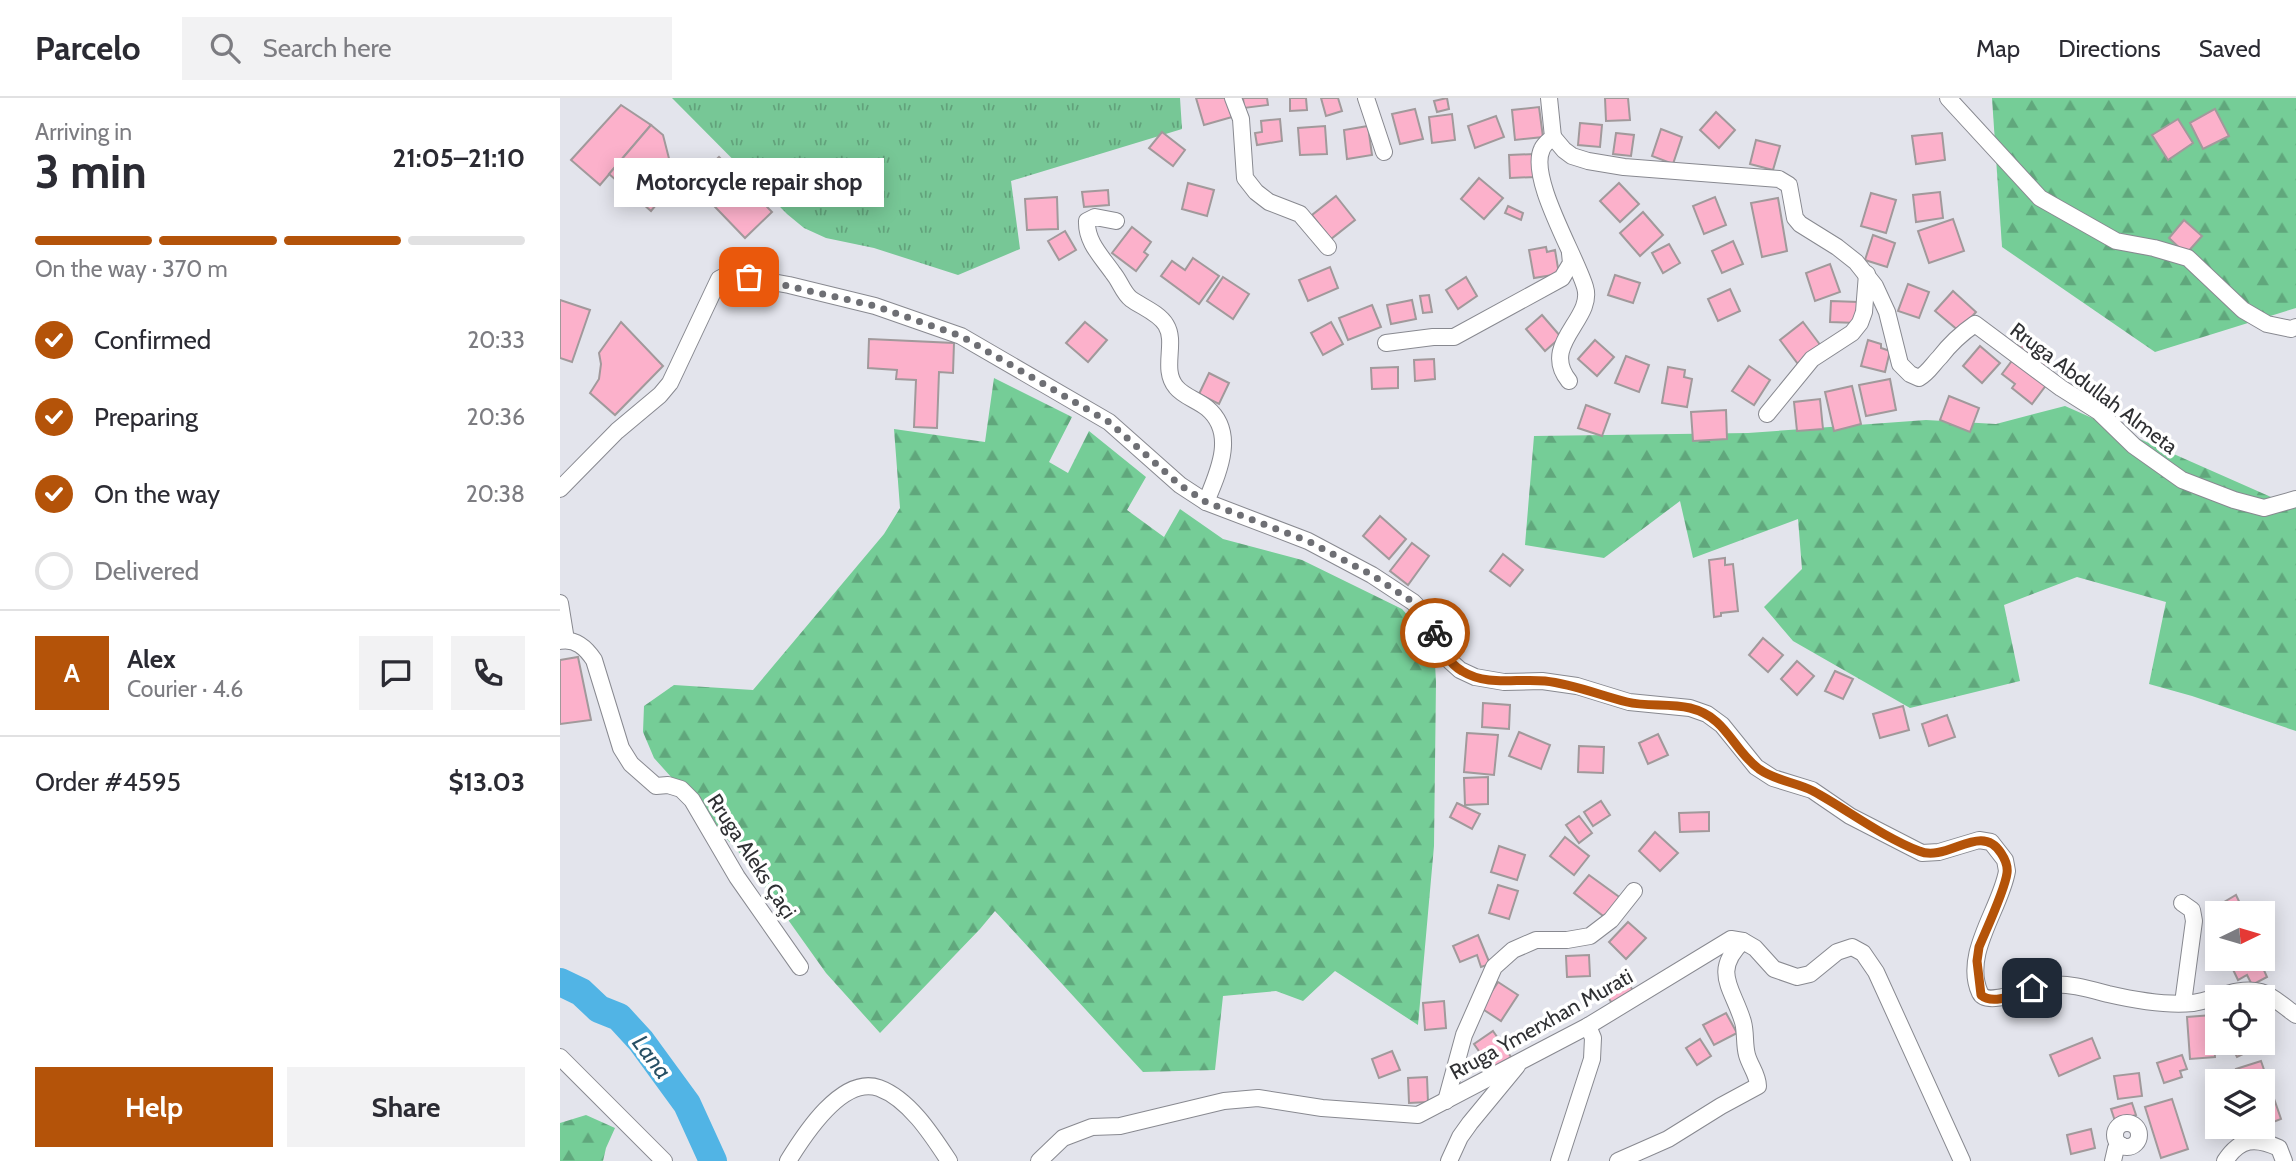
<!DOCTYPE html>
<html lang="en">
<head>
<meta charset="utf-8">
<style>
  :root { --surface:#fff; --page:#f2f2f3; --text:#2b2b33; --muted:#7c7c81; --line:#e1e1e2; --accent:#b45309 }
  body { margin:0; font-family:Cabin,sans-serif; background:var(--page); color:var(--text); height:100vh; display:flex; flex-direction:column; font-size:26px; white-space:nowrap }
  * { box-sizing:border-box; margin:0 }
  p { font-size:23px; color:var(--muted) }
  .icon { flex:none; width:38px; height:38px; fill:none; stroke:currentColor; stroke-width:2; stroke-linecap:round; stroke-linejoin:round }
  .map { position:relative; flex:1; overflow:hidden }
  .side { display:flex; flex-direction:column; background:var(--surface); width:560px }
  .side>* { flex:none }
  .needle { width:46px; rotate:85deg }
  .buttons { position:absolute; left:1645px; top:803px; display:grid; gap:14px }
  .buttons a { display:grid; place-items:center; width:70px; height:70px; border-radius:0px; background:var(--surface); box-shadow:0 4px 18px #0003; font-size:35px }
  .pin { position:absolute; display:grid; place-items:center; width:60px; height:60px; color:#fff; margin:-30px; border-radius:14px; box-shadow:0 4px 10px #0006 }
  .courier { position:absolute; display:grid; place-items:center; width:70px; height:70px; margin:-35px; border:5px solid #b45309; border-radius:50%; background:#fff; color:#222; box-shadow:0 2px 9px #0007 }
  .bubble { position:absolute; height:49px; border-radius:0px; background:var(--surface); box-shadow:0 4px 18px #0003; font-size:23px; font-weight:800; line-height:49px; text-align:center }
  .summary em { font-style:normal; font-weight:800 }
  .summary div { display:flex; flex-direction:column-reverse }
  .summary { display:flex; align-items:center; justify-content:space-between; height:119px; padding:0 35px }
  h1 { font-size:46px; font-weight:800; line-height:52px }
  .bar { display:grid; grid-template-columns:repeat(4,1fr); gap:10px 7px; align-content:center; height:84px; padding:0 35px }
  .bar i { height:9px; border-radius:5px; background:var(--line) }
  .bar .active { background:var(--accent) }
  .bar p { grid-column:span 4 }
  .line { display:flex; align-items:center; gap:18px; padding:0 35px; border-top:2px solid var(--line) }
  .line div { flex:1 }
  .round { display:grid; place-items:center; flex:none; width:74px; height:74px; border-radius:0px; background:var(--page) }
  ol { padding:0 35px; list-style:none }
  li { display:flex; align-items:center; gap:21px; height:77px }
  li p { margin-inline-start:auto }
  li .icon { padding:7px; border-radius:50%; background:var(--accent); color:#fff; stroke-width:4 }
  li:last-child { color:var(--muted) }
  li i { width:38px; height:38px; border:4px solid var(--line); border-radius:50% }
  .button { display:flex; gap:14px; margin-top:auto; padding:14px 35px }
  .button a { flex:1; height:80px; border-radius:0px; background:var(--accent); color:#fff; font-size:28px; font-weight:800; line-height:80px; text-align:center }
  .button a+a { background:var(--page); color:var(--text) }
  header { display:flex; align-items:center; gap:42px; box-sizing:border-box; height:98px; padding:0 35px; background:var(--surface); border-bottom:2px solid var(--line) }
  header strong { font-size:33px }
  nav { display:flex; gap:38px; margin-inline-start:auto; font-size:24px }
  .search { width:490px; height:63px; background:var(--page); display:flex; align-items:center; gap:18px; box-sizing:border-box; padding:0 24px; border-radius:0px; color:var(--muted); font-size:26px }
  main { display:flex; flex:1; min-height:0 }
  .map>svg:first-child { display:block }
</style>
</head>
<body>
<header>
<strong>Parcelo</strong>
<div class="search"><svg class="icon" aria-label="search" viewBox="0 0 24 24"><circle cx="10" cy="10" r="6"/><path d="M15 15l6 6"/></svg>Search here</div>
<nav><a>Map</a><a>Directions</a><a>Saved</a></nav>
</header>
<main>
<section class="side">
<div class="summary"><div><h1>3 min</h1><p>Arriving in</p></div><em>21:05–21:10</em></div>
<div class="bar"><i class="active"></i><i class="active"></i><i class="active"></i><i></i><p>On the way · 370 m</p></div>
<ol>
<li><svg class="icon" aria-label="check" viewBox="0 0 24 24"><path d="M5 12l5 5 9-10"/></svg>Confirmed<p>20:33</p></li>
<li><svg class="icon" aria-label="check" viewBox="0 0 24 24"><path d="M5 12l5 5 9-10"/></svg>Preparing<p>20:36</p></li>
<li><svg class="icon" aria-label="check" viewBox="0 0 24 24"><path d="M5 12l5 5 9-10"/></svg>On the way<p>20:38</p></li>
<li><i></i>Delivered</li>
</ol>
<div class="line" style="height:126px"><b class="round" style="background:var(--accent);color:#fff">A</b><div><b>Alex</b><p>Courier · 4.6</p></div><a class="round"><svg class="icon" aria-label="chat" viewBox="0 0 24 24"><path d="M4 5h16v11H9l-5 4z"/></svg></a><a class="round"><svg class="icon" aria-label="phone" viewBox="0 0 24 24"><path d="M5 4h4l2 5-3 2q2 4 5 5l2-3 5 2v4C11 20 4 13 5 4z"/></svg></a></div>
<div class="line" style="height:91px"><div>Order #4595</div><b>$13.03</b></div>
<div class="button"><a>Help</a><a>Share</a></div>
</section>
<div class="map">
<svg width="1736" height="1063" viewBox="0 0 1736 1063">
  <defs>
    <pattern id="grass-tufts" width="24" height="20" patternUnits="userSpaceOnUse" patternTransform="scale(1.75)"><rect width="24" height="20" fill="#77c796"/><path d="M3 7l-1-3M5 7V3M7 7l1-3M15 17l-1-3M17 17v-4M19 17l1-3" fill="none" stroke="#62a27b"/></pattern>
    <pattern id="forest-firs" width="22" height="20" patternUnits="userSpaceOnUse" patternTransform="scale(1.75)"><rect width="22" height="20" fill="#75cd97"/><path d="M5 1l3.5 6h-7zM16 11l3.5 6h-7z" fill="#60a77c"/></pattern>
  </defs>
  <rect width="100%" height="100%" fill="#e3e4ec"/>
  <polygon fill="url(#grass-tufts)" points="112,0 620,0 622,31 451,83 460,151 398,177 314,150 266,140 244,130 227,116"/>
  <g fill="url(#forest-firs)">
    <polygon points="1432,0 1736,0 1736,210 1595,254 1442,149"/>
    <polygon points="434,280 512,319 489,364 508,375 529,333 586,379 567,412 604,439 620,411 663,441 742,462 842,511 874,547 876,584 874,748 858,927 775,873 743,903 716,893 663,898 655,972 583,974 435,813 420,831 320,935 266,875 184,760 94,660 83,634 84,608 114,587 193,592 324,436 340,410 334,331 425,344"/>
    <polygon points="1505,308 1736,410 1736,633 1632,598 1589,586 1606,504 1517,479 1444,507 1460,583 1350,610 1233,543 1204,509 1242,471 1238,421 1133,460 1120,403 1044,460 965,447 974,338 1188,335 1366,322 1436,326"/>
    <polygon points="26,1017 55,1030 46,1050 43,1063 0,1063 0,1025"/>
  </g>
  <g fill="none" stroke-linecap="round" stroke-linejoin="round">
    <polyline stroke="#51b4e5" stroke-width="28" points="0,884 21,894 39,911 59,919 81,943 127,1006 153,1063"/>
  </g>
  <g fill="#fcb1cb" stroke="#a1999b" stroke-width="2">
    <polygon points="636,0 667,0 672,19 644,27"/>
    <polygon points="683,0 707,0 708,7 684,10"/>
    <polygon points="730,0 746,0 747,12 730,13"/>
    <polygon points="761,0 778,0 782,13 766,18"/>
    <polygon points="887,0 889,11 877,14 874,3"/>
    <polygon points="1045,0 1068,0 1070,22 1046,23"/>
    <polygon points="61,7 91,27 40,87 11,62"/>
    <polygon points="979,9 983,39 955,42 952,12"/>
    <polygon points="855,11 863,41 840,46 832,16"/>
    <polygon points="1655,11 1669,38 1643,51 1630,25"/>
    <polygon points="1156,14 1175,32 1159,50 1140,32"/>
    <polygon points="892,16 895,42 872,45 869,19"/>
    <polygon points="936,18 944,39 915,50 908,28"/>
    <polygon points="720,21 722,43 697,47 695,35 702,34 701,23"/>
    <polygon points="1618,21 1633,45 1608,62 1592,37"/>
    <polygon points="1020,25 1042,27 1040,49 1018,47"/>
    <polygon points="91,27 103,37 115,84 91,113 49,76"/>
    <polygon points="765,28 767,56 740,57 738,30"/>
    <polygon points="808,28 812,57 787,61 784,32"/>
    <polygon points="1101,31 1122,39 1113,66 1092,58"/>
    <polygon points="602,34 625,52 613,68 589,50"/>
    <polygon points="1056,35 1074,37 1071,58 1053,56"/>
    <polygon points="1382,35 1385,62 1356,66 1352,38"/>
    <polygon points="1196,42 1220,48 1213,72 1190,66"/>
    <polygon points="974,56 975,79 950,80 949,57"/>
    <polygon points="159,59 212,114 185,140 132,85"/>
    <polygon points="919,80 943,100 924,121 901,101"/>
    <polygon points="628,85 654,92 647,118 622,111"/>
    <polygon points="1059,85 1079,106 1060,124 1040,103"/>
    <polygon points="548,92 549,107 524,109 522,94"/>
    <polygon points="1380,94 1383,120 1356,124 1353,97"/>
    <polygon points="1311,95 1336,102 1326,135 1301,128"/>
    <polygon points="776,98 795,122 771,141 752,117"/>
    <polygon points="497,99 498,131 467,132 465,101"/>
    <polygon points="1155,99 1166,127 1144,136 1133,108"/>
    <polygon points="1218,100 1227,153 1202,159 1191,105"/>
    <polygon points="948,108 963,115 961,122 945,115"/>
    <polygon points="1083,114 1103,137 1080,158 1060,135"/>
    <polygon points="1393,121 1404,153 1369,165 1358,133"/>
    <polygon points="1624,122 1642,138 1626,156 1609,140"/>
    <polygon points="572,129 591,144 584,154 588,157 576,173 552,155"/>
    <polygon points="505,133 516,152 499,162 488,143"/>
    <polygon points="1313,137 1335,145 1327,169 1305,162"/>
    <polygon points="1173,143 1183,166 1162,175 1152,153"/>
    <polygon points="1109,146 1120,165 1103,175 1092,155"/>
    <polygon points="986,149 987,154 995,152 999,176 974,180 969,152"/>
    <polygon points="633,160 659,178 639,206 601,178 612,163 625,172"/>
    <polygon points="1270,166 1280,194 1255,203 1246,175"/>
    <polygon points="770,169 778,190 748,203 739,182"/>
    <polygon points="1055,177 1080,185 1073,205 1048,197"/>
    <polygon points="663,179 689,196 673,221 647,203"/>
    <polygon points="906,179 917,198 898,211 886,192"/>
    <polygon points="1348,186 1369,194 1359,220 1338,213"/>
    <polygon points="1170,191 1180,213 1158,223 1148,201"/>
    <polygon points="1393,193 1416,214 1399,233 1375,213"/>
    <polygon points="869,197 872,214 863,215 860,198"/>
    <polygon points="0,202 30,212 12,264 0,260"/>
    <polygon points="852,202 856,221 831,226 827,207"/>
    <polygon points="1271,203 1298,204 1297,225 1270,224"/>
    <polygon points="812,207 821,229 788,242 779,220"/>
    <polygon points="982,217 1001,239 985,253 966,231"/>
    <polygon points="61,224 103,268 55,317 30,295 39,281 41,266 39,255"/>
    <polygon points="525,224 547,242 528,264 506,245"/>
    <polygon points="771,224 783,246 763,257 751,235"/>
    <polygon points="1243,224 1261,248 1238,266 1220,242"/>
    <polygon points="1466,238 1493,260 1485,270 1458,247"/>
    <polygon points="309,241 394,245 393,275 379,274 377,330 354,329 356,282 336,281 337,272 308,270"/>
    <polygon points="1035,242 1054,259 1037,278 1018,261"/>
    <polygon points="1308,242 1321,246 1321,250 1330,253 1325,274 1301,268"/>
    <polygon points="1420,248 1440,265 1422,285 1403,268"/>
    <polygon points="1066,258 1089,267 1079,294 1055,285"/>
    <polygon points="1454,260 1487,286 1472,306 1452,290 1455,286 1442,276"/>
    <polygon points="874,261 875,281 855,283 854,262"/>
    <polygon points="1189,268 1210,282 1194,307 1172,293"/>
    <polygon points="838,269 838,290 812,291 811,270"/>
    <polygon points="1108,269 1125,272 1124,279 1132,281 1127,309 1102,305"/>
    <polygon points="649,275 669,285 659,306 639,296"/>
    <polygon points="1330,281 1336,312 1306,318 1299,287"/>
    <polygon points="1292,288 1301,326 1274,333 1265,294"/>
    <polygon points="1389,298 1419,310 1410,334 1380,322"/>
    <polygon points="1260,301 1263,331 1237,333 1234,304"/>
    <polygon points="1026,307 1050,316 1042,338 1018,330"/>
    <polygon points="1166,312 1167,341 1133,343 1131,314"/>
    <polygon points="820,418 846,441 829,461 803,438"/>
    <polygon points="852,445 869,458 848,487 830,473"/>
    <polygon points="943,456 963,472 950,488 930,473"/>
    <polygon points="1165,460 1165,467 1173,466 1178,513 1161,515 1161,518 1154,519 1149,462"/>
    <polygon points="1203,540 1223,557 1208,574 1189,557"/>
    <polygon points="18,559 31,622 0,626 0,562"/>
    <polygon points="1237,563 1254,578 1237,597 1221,581"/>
    <polygon points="1275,573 1293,581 1283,601 1265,593"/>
    <polygon points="923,605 950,607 949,631 922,629"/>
    <polygon points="1343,608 1349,632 1320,640 1313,616"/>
    <polygon points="1387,617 1395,639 1369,648 1362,626"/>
    <polygon points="959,634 990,647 981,671 949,658"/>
    <polygon points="907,635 938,637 934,677 904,674"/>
    <polygon points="1098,636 1108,657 1088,666 1079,645"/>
    <polygon points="1019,648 1044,649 1043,675 1018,674"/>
    <polygon points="928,679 928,706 905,707 904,680"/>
    <polygon points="1041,703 1050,717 1033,728 1024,714"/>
    <polygon points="897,705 920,716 912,731 890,719"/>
    <polygon points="1149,714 1149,733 1120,734 1119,715"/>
    <polygon points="1019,718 1032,735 1019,745 1006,727"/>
    <polygon points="1095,734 1118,755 1100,773 1079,753"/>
    <polygon points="1005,739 1029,758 1014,777 990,758"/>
    <polygon points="939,748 965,757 957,782 931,774"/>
    <polygon points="1029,777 1062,801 1047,821 1014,795"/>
    <polygon points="938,787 958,793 949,821 929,815"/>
    <polygon points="1676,797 1685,816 1665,816 1669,813 1664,804"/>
    <polygon points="1068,824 1086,840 1066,861 1049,844"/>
    <polygon points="918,837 930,866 921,869 917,857 900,864 893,848"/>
    <polygon points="1029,857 1030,878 1007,879 1006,858"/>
    <polygon points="1668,861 1699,861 1707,879 1692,887 1687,877 1678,882"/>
    <polygon points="1061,875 1074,894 1053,907 1041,888"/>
    <polygon points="938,884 958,897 941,923 921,910"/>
    <polygon points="884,903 886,930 865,932 863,905"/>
    <polygon points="1166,915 1177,935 1154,947 1143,927"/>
    <polygon points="1652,917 1655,959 1630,961 1627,919"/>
    <polygon points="933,933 951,959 932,972 914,946"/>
    <polygon points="1532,940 1540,960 1499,978 1490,957"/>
    <polygon points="1140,941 1151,958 1137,967 1126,950"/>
    <polygon points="1703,943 1704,946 1677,959 1670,945 1703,945"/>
    <polygon points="832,953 840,972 819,980 812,961"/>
    <polygon points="1622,957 1627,971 1620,973 1622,979 1604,985 1597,965"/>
    <polygon points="1701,963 1721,1021 1703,1028 1703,984 1680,984 1676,971"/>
    <polygon points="1579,975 1582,998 1558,1001 1554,978"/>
    <polygon points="867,979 868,1004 849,1005 848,980"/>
    <polygon points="1612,1001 1628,1051 1601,1060 1585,1009"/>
    <polygon points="1572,1005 1576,1017 1555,1023 1551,1011"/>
    <polygon points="1531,1031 1535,1050 1511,1056 1507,1037"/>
  </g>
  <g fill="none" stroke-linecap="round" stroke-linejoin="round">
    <g stroke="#888990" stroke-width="18">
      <g id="minor">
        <polyline points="673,0 681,21 685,80 696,94 709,104 740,116 768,149"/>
        <polyline points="806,0 824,54"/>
        <path d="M989,0L993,39C989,43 984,46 982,51C968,80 1016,158 1025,189C1035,221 979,246 1009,283"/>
        <polyline points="1388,0 1480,100 1556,143 1594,150 1628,160 1683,212 1707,226 1731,231 1736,229"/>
        <path d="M993,39L1004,52L1012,58L1028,63L1064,69L1219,81L1229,87L1235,120L1240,126L1277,149L1296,164L1315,188L1327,214L1340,266L1350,276L1359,280C1369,274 1372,267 1380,259C1390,246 1402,235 1415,226L1501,290L1539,314L1574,348L1622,382L1674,402L1704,410L1736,401"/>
        <path d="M556,123L535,119L527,123C526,144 542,159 553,175C560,183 563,195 571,201C582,209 599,215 606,227C617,245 601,271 616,289C623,298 637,302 647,310C677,335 658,375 646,404"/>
        <polyline points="826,245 873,239 894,239 1002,180 1011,165 1010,155"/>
        <polyline points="1207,316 1252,261 1292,235 1300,225 1304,214 1307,176"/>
        <path d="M0,391L57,333L100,297L110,285L159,181L169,176L229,187L315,208L401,238L549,324L620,387L646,404L748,443L812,477L853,504L868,519L890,563L900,572L915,579L944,584L982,583L1017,588L1069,604L1130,610L1147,616L1162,627L1196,669L1213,680L1252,692L1290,718L1362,755L1379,754L1419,742L1431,744L1445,762L1447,773C1441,810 1402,856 1420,895C1427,910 1475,888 1490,887C1509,885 1529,891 1548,896C1574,902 1605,908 1633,905C1655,902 1677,888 1701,894C1712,897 1726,910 1736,917"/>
        <polyline points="0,505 6,542"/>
        <path d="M0,543C16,540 26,550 34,562L61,650L71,666L96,688L108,687L121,691L132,702L177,779L240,869"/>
        <polyline points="1622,805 1632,812 1634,823 1623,905"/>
        <polyline points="0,959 104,1063"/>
        <polyline points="886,1003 904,937 934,869 953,852 976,842 1007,842 1030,838 1051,822 1074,793"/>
        <circle cx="1567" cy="1037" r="12"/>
        <path d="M228,1063C244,1037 282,977 319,990C349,1001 372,1037 389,1063"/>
        <polyline points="479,1063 503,1040 532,1029 560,1028 664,1003 698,1000 762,1010 858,1017 1028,928 1171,841 1183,843 1195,850 1214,871 1237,879 1250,876 1277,854 1292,849 1303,855 1316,874 1402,1063"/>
        <polyline points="889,1063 900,1039 910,1025 957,968"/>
        <polyline points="999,1063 1032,961 1033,940 1028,928"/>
        <path d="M1058,1063L1108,1041L1161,1008L1198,988C1198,977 1190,968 1187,957C1184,946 1186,935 1183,924C1173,890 1151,874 1183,843"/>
        <polyline points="1553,1063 1556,1050 1561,1047"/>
        <path d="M1665,1063C1680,1040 1695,1039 1719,1050L1724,1063"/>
      </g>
    </g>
    <use href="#minor" stroke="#fff" stroke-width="16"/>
  </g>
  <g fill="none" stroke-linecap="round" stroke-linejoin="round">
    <polyline stroke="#6e6f74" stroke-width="7" stroke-dasharray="0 12.6" points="189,179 315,208 401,238 549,324 620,387 646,404 748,443 812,477 853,504 868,519 875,535"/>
    <path stroke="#b45309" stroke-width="9" d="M875,535C881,549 888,565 902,573C928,589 956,580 985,583C1013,586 1039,597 1067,604C1087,609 1109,605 1130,610C1167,619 1172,651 1199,671C1216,683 1235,684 1253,693C1288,712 1321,738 1359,753C1387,765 1421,723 1441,755C1445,761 1448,768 1447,775C1445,792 1426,832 1419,849L1417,863L1421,897C1434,908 1457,895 1472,890"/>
  </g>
  <g text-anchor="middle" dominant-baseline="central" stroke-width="7" stroke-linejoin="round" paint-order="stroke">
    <g font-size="21" fill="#2f3033" stroke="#fff">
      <text transform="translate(1534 290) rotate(37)">Rruga Abdullah Almeta</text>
      <text transform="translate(192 758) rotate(57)">Rruga Aleks Çaçi</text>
      <text transform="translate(981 926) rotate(-29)">Rruga Ymerxhan Murati</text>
    </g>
    <g font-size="23" font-style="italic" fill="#264f64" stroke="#fff">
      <text transform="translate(92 959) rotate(53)">Lana</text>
    </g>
  </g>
</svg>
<div class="buttons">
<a><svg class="needle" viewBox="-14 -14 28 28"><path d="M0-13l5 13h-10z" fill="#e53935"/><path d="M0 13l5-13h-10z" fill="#7c7c81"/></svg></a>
<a><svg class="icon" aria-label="locate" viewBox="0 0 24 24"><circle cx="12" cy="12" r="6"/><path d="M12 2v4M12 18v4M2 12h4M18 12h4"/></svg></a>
<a><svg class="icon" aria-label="layers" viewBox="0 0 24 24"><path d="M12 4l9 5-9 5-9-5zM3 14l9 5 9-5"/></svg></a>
</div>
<div class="pin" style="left:189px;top:179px;background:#ea580c"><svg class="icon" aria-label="bag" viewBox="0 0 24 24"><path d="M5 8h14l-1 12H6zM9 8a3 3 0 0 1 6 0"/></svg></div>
<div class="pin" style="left:1472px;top:890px;background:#1f2937"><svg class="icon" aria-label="home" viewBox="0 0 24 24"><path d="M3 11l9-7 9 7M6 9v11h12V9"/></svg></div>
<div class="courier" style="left:875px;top:535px"><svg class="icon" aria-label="bike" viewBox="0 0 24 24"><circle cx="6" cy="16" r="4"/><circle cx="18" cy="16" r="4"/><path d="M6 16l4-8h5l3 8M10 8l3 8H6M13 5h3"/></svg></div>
<div class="bubble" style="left:54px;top:60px;width:270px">Motorcycle repair shop</div>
</div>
</main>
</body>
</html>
